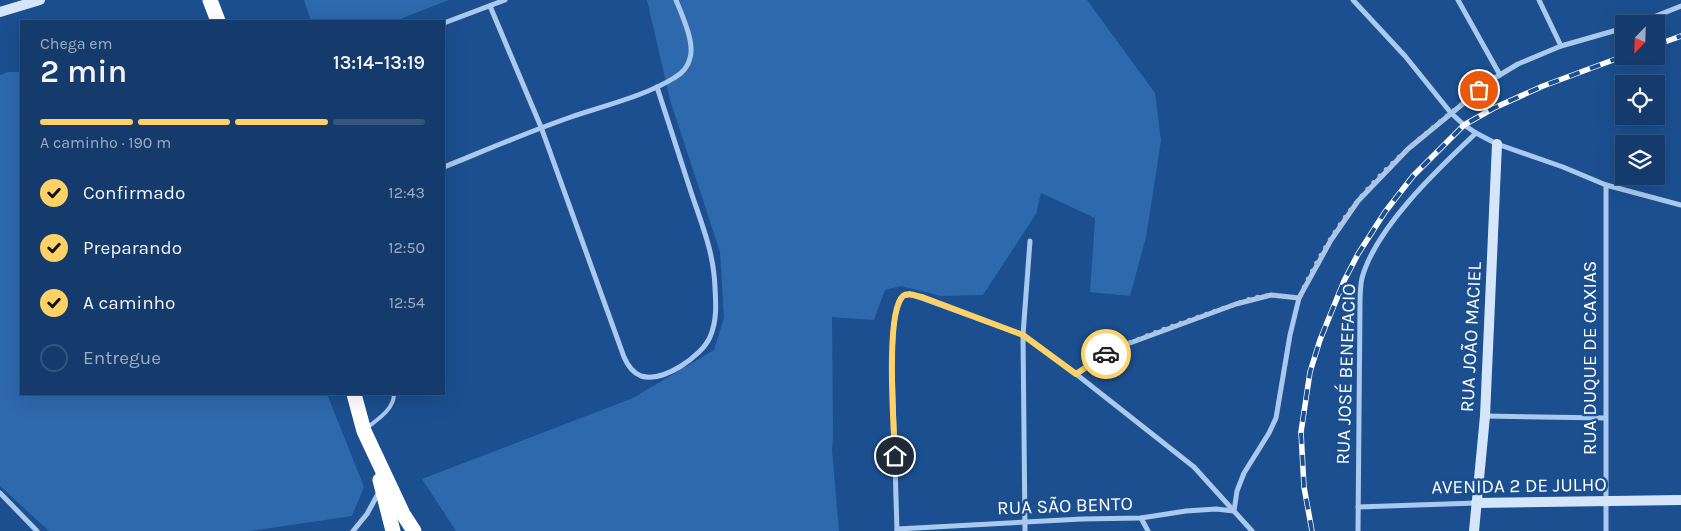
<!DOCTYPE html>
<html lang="pt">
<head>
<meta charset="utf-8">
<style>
  :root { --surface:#143b6b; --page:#1d4271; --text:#f1f3f6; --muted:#9dadc1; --line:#33557e; --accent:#ffd166 }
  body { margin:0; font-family:Karla,sans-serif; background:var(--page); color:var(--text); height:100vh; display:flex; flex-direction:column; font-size:19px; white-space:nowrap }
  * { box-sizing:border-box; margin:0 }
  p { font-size:16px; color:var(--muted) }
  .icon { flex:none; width:28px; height:28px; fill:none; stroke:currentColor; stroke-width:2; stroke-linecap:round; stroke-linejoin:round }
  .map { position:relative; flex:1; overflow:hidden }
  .side { position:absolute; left:20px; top:20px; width:425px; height:375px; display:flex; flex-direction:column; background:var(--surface); border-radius:0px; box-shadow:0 5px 20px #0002,0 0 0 1px var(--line) }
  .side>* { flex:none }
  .needle { width:32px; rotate:203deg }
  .tools { position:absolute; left:1615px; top:15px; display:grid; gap:10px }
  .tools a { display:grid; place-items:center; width:50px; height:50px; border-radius:0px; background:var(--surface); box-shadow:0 5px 20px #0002,0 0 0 1px var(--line); font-size:25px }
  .pin { position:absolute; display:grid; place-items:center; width:42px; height:42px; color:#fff; margin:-21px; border:2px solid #fff; border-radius:50%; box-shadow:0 1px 5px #0007 }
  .courier { position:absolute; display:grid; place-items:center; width:50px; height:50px; margin:-25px; border:4px solid #ffd166; border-radius:50%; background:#fff; color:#222; box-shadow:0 1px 6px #0007 }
  .headline em { font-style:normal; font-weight:600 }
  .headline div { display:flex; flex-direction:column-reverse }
  .headline { display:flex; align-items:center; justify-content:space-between; height:85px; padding:0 20px }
  h1 { font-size:32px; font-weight:600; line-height:38px }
  .bar { display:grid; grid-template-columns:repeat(4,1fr); gap:8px 5px; align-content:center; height:60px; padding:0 20px }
  .bar i { height:6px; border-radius:4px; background:var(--line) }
  .bar .selected { background:var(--accent) }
  .bar p { grid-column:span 4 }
  ol { padding:0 20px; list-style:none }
  li { display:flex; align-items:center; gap:15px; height:55px }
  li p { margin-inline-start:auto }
  li .icon { padding:5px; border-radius:50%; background:var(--accent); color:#111; stroke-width:4 }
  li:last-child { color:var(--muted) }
  li i { width:28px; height:28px; border:2px solid var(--line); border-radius:50% }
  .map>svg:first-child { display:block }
</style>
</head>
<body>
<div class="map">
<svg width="1681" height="531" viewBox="0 0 1681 531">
  <rect width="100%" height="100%" fill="#1b4f8f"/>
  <g fill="#2e69ad">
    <polygon points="304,0 449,0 395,21 311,21"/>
    <polygon points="647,0 1087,0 1155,93 1161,141 1146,237 1130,296 1090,292 1095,218 1041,193 1036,214 983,295 941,296 901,286 885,290 874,320 832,317 833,438 832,450 839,531 456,531 422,479 633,398 714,350 724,318 720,252 670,100"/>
    <polygon points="8,72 21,72 21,394 327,394 364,487 352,516 251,531 49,531 0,486 0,75"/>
  </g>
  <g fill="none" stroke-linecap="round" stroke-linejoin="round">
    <path stroke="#a9c9ee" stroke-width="4" d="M368,427C378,419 394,409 394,394"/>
    <g stroke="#a9c9ee" stroke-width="5">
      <polyline points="1353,0 1405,56 1451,113 1464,125 1476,133 1497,144 1563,167 1606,185 1681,205"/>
      <polyline points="1458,0 1500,75"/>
      <polyline points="1539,0 1561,46"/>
      <path d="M490,6L541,127L624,357C627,364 633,373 641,376C663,383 702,356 710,337C717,321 716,304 715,288C714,253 702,225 691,192C680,157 668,122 657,87"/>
      <polyline points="444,23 505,0"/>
      <polyline points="1636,24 1681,6"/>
      <path d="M444,167C486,150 528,132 571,117C603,106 645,96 674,78C681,74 688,67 690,58C695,43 682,15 676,0"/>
      <polyline points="1076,374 1119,347 1236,304 1271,295 1299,298"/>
      <polyline points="1485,416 1605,418"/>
      <polyline points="0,493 37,531"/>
      <polyline points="1358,507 1476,503"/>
      <polyline points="1141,518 1148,531"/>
      <polyline points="897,529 1082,519 1141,518 1186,511 1216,509 1234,511 1237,491 1244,473 1269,433 1276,418 1290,335 1299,298 1331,240 1358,201 1408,149 1493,79 1518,64 1561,46 1624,28"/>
      <polyline points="353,531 367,514 379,492"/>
      <path d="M897,531L892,364C893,342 891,315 903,296L910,294L1023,335L1076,374L1194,467L1252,531"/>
      <polyline points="1025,531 1023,335 1030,241"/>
      <path d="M1358,531L1360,305C1360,297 1360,287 1362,278C1376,227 1438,169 1476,133"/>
      <polyline points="1606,531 1606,185"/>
    </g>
    <g stroke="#d6e6fa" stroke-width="10">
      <polyline points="0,12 40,0"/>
      <polyline points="1476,503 1681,500"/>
      <polyline points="1474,531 1485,416 1497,144"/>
    </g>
    <g stroke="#fff" stroke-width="15">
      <polyline points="210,0 218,21"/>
      <polyline points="354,394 364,431 403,514 414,531"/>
      <polyline points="380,480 393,531"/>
    </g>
    <g stroke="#fff" stroke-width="5.5">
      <g id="rail">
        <polyline points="1656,45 1681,36"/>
        <polyline points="1312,531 1304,487 1301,432 1310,372 1320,340 1344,281 1358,254 1385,212 1413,176 1464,125 1494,108 1543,86 1624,56"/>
      </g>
    </g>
    <use href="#rail" stroke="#1b4f8f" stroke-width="4" stroke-dasharray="11" stroke-linecap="butt"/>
  </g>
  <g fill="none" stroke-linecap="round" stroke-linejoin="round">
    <path stroke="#afc1d8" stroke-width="5" stroke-dasharray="0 9" d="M1106,354L1119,347L1167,328L1253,298L1272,295L1299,298C1315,264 1334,230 1358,201C1392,158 1437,125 1479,90"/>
    <path stroke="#ffd166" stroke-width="6" d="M895,456C894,429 885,311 903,296C908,292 916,296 922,297L1023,335L1076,374L1106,354"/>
  </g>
  <g text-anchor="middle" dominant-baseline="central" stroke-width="5" stroke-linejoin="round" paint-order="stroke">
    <g font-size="19" fill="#fff" stroke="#1b4f8f">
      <text transform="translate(1471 337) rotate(-87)">RUA JOÃO MACIEL</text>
      <text transform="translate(1590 358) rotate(-90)">RUA DUQUE DE CAXIAS</text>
      <text transform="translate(1346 374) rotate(-88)">RUA JOSÉ BENEFACIO</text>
      <text transform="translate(1519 486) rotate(-1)">AVENIDA 2 DE JULHO</text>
      <text transform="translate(1065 506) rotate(-2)">RUA SÃO BENTO</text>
    </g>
  </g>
</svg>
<div class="tools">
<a><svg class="needle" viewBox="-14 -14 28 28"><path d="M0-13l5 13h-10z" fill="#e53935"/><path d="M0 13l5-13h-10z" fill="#9dadc1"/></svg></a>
<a><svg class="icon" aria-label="locate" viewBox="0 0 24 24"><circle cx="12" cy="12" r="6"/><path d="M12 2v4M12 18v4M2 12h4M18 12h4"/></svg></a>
<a><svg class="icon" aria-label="layers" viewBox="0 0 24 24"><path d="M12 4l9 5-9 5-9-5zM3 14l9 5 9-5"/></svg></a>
</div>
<div class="pin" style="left:1479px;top:90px;background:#ea580c"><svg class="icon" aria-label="bag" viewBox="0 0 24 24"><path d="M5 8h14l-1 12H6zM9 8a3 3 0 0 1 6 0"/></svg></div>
<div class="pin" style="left:895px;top:456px;background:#1f2937"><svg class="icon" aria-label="home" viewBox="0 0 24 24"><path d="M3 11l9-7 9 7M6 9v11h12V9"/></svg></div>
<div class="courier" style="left:1106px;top:354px"><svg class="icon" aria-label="car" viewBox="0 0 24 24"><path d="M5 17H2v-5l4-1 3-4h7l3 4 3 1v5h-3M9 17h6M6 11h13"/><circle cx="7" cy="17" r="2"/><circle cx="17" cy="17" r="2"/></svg></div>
<section class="side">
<div class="headline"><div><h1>2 min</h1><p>Chega em</p></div><em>13:14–13:19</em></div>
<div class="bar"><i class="selected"></i><i class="selected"></i><i class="selected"></i><i></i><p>A caminho · 190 m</p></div>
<ol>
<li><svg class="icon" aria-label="check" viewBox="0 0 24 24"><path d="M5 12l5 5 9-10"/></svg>Confirmado<p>12:43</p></li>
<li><svg class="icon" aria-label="check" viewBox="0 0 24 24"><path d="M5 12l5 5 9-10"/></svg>Preparando<p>12:50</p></li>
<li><svg class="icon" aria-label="check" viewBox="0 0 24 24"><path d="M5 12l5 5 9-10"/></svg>A caminho<p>12:54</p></li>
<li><i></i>Entregue</li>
</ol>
</section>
</div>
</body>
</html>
